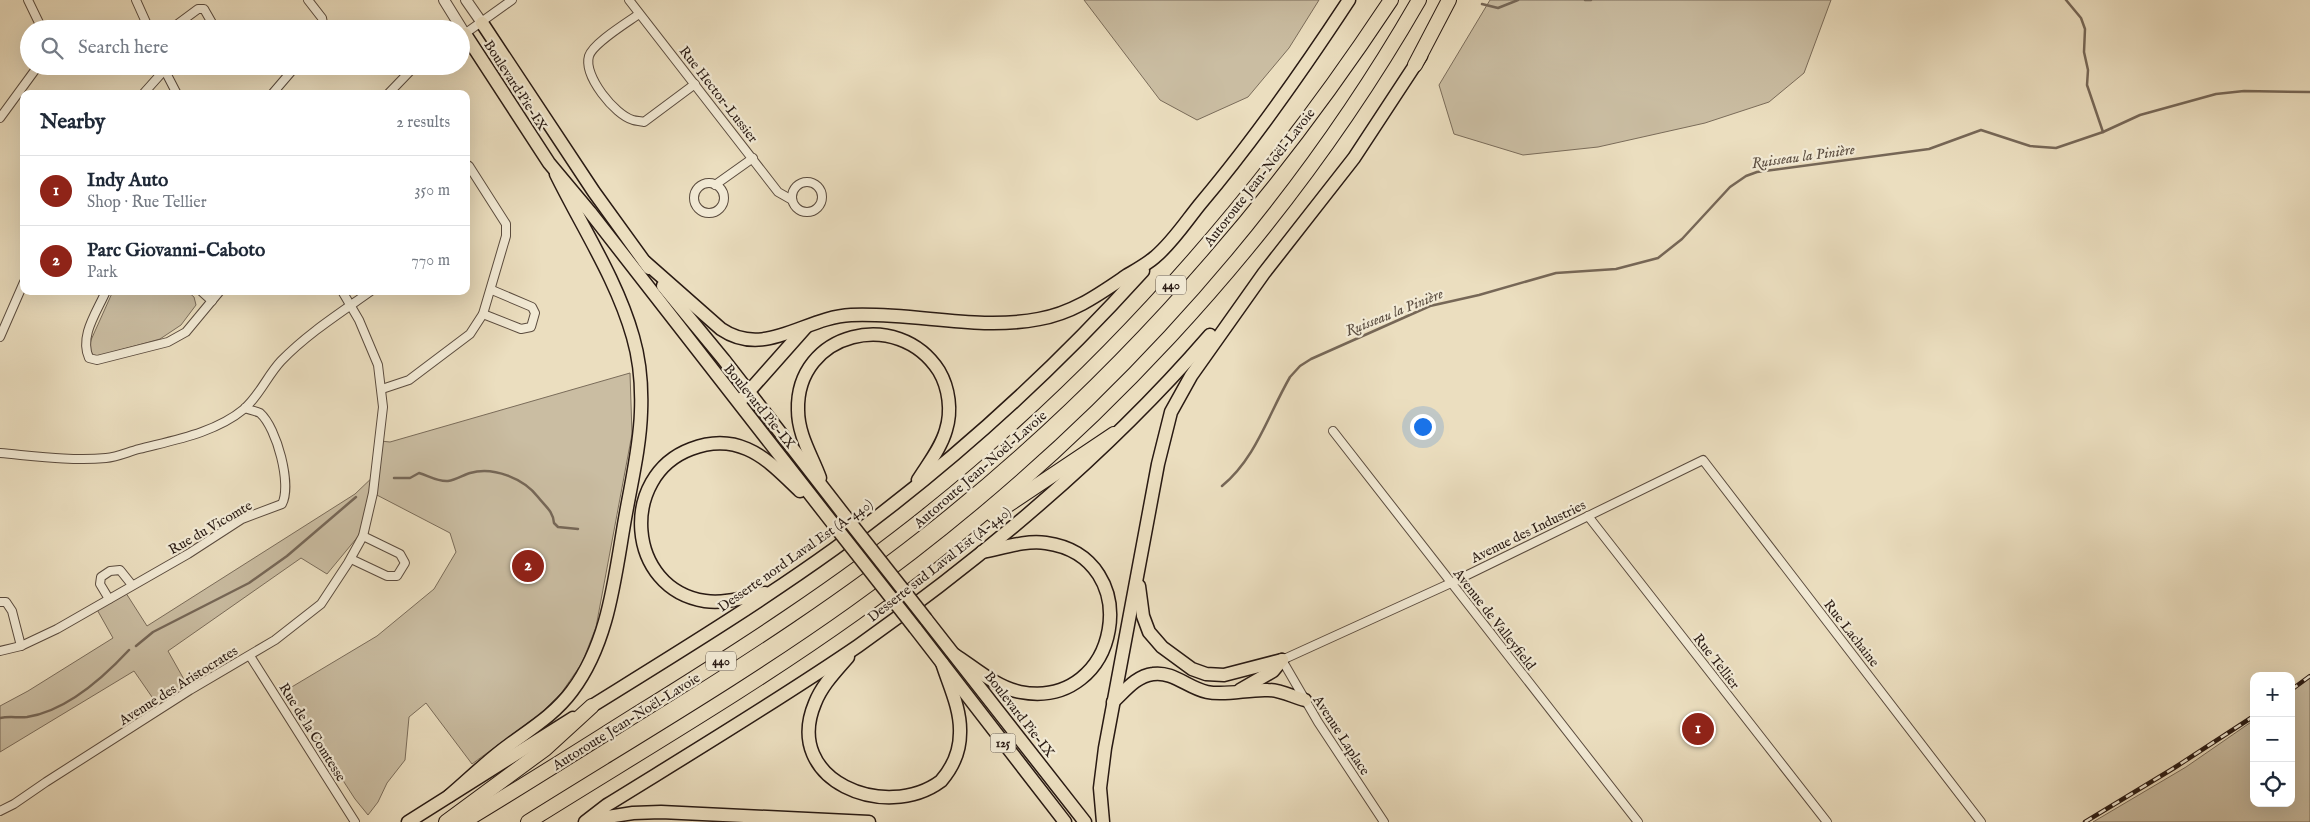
<!DOCTYPE html>
<html lang="en">
<head>
<meta charset="utf-8">
<style>
  :root { --surface:#fff; --page:#f6f6f7; --text:#1f2937; --muted:#747a83; --line:#e0e1e3; --accent:#8f2418 }
  body { margin:0; font-family:"IM FELL English",serif; background:var(--page); color:var(--text) }
  .controls { position:absolute; right:15px; bottom:15px; display:grid; overflow:hidden; border-radius:10px; box-shadow:0 5px 20px #0002 }
  .controls button { width:45px; height:45px; display:grid; place-items:center; padding:0; border:0; border-bottom:1px solid var(--line); background:var(--surface); color:var(--text); font:25px sans-serif }
  .you { position:absolute; left:1422px; top:426px; width:18px; height:18px; margin:-12px; border:4px solid #fff; border-radius:50%; background:#1a73e8; box-shadow:0 0 0 8px #1a73e833 }
  .badge { display:grid; place-items:center; width:32px; height:32px; border-radius:50%; background:var(--accent); color:#fff; font-size:16px; font-weight:700 }
  .pin { position:absolute; translate:-50% -50%; border:2px solid #fff; box-shadow:0 1px 5px #0006 }
  .list { margin:0; padding:0; list-style:none }
  h2 { display:flex; justify-content:space-between; align-items:center; height:65px; margin:0; padding:0 20px; font-size:21px }
  h2 small { font-size:16px; font-weight:400; color:var(--muted) }
  .list li { display:grid; grid-template-columns:32px 1fr auto; gap:15px; align-items:center; box-sizing:border-box; height:70px; padding:0 20px; border-top:1px solid var(--line) }
  .list b { display:block; font-size:19px; white-space:nowrap }
  .list p { margin:0; font-size:16px; white-space:nowrap; color:var(--muted) }
  .list em { font-size:16px; font-style:normal; color:var(--muted) }
  .icon { flex:none; width:28px; height:28px; fill:none; stroke:currentColor; stroke-width:2; stroke-linecap:round; stroke-linejoin:round }
  .map { position:relative; flex:none; width:2310px; height:822px; overflow:hidden }
  .search { position:absolute; background:var(--surface); box-shadow:0 5px 20px #0002; left:20px; top:20px; width:450px; height:55px; display:flex; align-items:center; gap:12px; box-sizing:border-box; padding:0 18px; border-radius:28px; color:var(--muted); font-size:19px }
  .panel { position:absolute; background:var(--surface); box-shadow:0 5px 20px #0002; left:20px; top:90px; width:450px; height:205px; border-radius:10px }
  .map>svg:first-child { display:block }
</style>
</head>
<body>
<div class="map">
<svg width="2310" height="822" viewBox="0 0 2310 822">
  <rect width="100%" height="100%" fill="#ebdebf"/>
  <filter id="stains"><feTurbulence type="fractalNoise" baseFrequency=".004" numOctaves="4"/><feColorMatrix values="0 0 0 0 .2 0 0 0 0 .09 0 0 0 0 .02 0 0 0 .5 -.17"/></filter>
  <radialGradient id="worn" r=".72"><stop offset=".6" stop-color="#630" stop-opacity="0"/><stop offset="1" stop-color="#630" stop-opacity=".3"/></radialGradient>
  <g fill="#cabda2" stroke="#7a6c5a">
    <polygon points="1084,0 1319,0 1289,48 1248,97 1197,120 1160,100"/>
    <polygon points="1490,0 1831,0 1804,73 1769,102 1705,123 1598,147 1523,155 1454,134 1439,85"/>
    <polygon points="113,291 187,291 194,297 196,305 181,325 160,339 95,357 89,349 91,340"/>
    <polygon points="630,373 632,434 596,627 582,663 562,692 540,714 472,764 426,703 409,717 405,760 387,783 378,802 368,815 355,799 285,691 377,636 434,589 456,552 450,533 373,493 365,528 327,574 301,558 168,651 190,690 161,710 134,671 0,752 0,706 28,691 113,638 95,606 124,590 147,626 355,494 377,473 380,441 390,442"/>
    <polygon points="2310,677 2310,822 2093,822 2186,767 2254,720 2254,803 2291,803 2291,692"/>
  </g>
  <g fill="none" stroke-linecap="round" stroke-linejoin="round">
    <g stroke="#766757" stroke-width="2.5">
      <polyline points="1585,0 1591,0"/>
      <polyline points="2066,0 2081,18 2085,29 2084,52 2088,70 2087,85 2103,132"/>
      <polyline points="1482,4 1498,8 1518,0"/>
      <path d="M394,478H410L419,473C429,476 438,482 448,481C456,480 463,475 470,473C494,466 524,479 538,497C545,506 553,511 554,523L558,527L578,529"/>
      <path d="M1222,486C1256,458 1268,415 1290,377L1300,366L1311,359L1430,306L1479,295L1556,273L1616,269L1658,258L1682,239L1730,187L1746,176L1757,172L1929,149L1981,130L2030,146L2056,148L2103,132L2140,115L2216,94L2244,91L2310,92"/>
      <polyline points="136,646 153,632 249,583 287,556 356,497"/>
      <path d="M0,718C9,716 18,718 27,717C67,711 103,678 129,650"/>
    </g>
    <g stroke="#5a4b3e" stroke-width="10">
      <g id="minor">
        <polyline points="28,0 42,29"/>
        <polyline points="136,0 149,29"/>
        <polyline points="308,0 322,18 324,29"/>
        <polyline points="629,0 778,192 792,200"/>
        <path d="M639,14C628,22 593,43 589,56C583,76 615,115 633,120C636,121 641,121 644,122L695,84"/>
        <polyline points="171,29 198,9 204,9 212,23 209,29"/>
        <polyline points="463,35 512,0"/>
        <polyline points="163,67 177,94"/>
        <polyline points="143,94 168,66"/>
        <polyline points="272,94 296,66"/>
        <polyline points="388,94 415,66"/>
        <polyline points="0,118 38,66"/>
        <circle cx="807" cy="197" r="15"/>
        <circle cx="709" cy="198" r="15"/>
        <polyline points="715,185 753,158"/>
        <path d="M106,291C97,312 79,336 89,358L97,360L168,342L186,332L220,291"/>
        <polyline points="201,291 212,301"/>
        <polyline points="483,314 521,329 531,327 535,313 532,307 492,290"/>
        <polyline points="0,337 24,282"/>
        <polyline points="382,389 409,380 470,334 483,314 506,236 506,224 469,166 466,164"/>
        <polyline points="1333,431 1638,822"/>
        <path d="M0,453C35,456 71,461 106,458C117,457 128,452 139,449C174,440 215,433 244,409C260,395 267,376 281,361C307,334 340,313 371,291"/>
        <polyline points="1588,516 1827,822"/>
        <polyline points="351,559 387,576 397,576 405,563 400,554 363,536"/>
        <polyline points="109,599 100,584 101,577 110,571 120,570 132,585"/>
        <polyline points="0,602 6,602 12,611 21,646"/>
        <path d="M0,651L21,646L57,629L188,554L242,519L282,504C292,485 277,428 260,413C256,411 249,410 245,408"/>
        <polyline points="250,656 355,822"/>
        <polyline points="0,811 14,804 46,782 190,690 275,640 321,604 348,563 363,536 373,493 383,407 378,365 359,320 342,291"/>
        <polyline points="1384,822 1318,722 1282,660 1451,583 1703,460 1981,822"/>
      </g>
    </g>
    <g stroke="#5a4b3e" stroke-width="12">
      <g id="tertiary">
        <polyline points="444,0 465,34"/>
        <polyline points="466,0 482,23"/>
      </g>
    </g>
    <g stroke="#291a13" stroke-width="15">
      <polyline id="primary" points="408,822 573,718"/>
    </g>
    <g stroke="#291a13" stroke-width="15">
      <g id="trunk">
        <polyline points="482,23 594,192 649,268"/>
        <polyline points="465,34 549,163 590,212 834,525"/>
        <path d="M645,262L721,329C765,359 805,317 851,315C914,312 977,331 1039,319C1073,313 1098,295 1126,276C1136,270 1147,264 1155,257C1173,242 1187,220 1201,203C1255,139 1303,70 1349,0"/>
        <polyline points="663,286 724,360 845,516"/>
        <polyline points="743,398 806,327"/>
        <path d="M820,478C812,456 798,435 798,410C796,332 898,307 939,371C949,388 952,411 946,430C941,448 928,464 918,480"/>
        <polyline points="1139,586 1143,616 1149,632 1162,647 1192,669 1206,674 1224,675 1282,660"/>
        <path d="M765,593C745,597 725,604 705,601C626,589 619,476 691,449C709,442 729,441 747,449C768,458 784,476 800,491"/>
        <polyline points="926,619 1085,822"/>
        <polyline points="915,628 1065,822"/>
        <path d="M955,655C975,668 996,687 1020,692C1121,711 1147,557 1046,543C1025,540 1003,548 982,552"/>
        <path d="M848,657C836,671 822,685 815,703C782,781 886,822 941,781C953,767 960,751 960,733C961,709 949,685 942,663"/>
        <polyline points="1240,690 1273,671 1282,660"/>
        <path d="M1113,702C1125,691 1136,676 1153,674C1173,671 1188,688 1207,692C1226,696 1248,689 1268,690C1281,690 1293,697 1305,700"/>
        <path d="M592,706C674,655 756,605 834,549C946,468 1050,374 1143,271"/>
        <path d="M449,796C469,779 488,760 509,745C532,728 555,714 572,691C610,641 615,573 626,513C632,479 640,446 641,412C642,387 640,361 633,337C617,280 582,227 556,174"/>
        <polyline points="589,820 633,813 661,812 869,822"/>
        <path d="M585,822L607,805C691,753 776,702 858,646C985,556 1108,453 1210,335"/>
        <polyline points="1103,822 1100,788 1105,748 1158,464 1171,412 1191,376 1264,273 1354,158 1421,56"/>
      </g>
    </g>
    <g stroke="#291a13" stroke-width="16">
      <g id="motorway">
        <polyline points="1415,65 1449,0"/>
        <polyline points="993,515 1114,434"/>
        <polyline points="446,822 545,749 592,706"/>
        <path d="M463,822C523,786 581,749 640,712C740,650 838,587 930,513C1110,369 1264,192 1391,0"/>
        <path d="M528,822C638,753 750,688 855,613C1082,451 1280,242 1419,0"/>
      </g>
    </g>
    <use href="#minor" stroke="#f2ead5" stroke-width="8"/>
    <use href="#tertiary" stroke="#f2ead5" stroke-width="10"/>
    <use href="#primary" stroke="#ebdebf" stroke-width="12"/>
    <use href="#trunk" stroke="#ebdebf" stroke-width="12"/>
    <use href="#motorway" stroke="#ebdebf" stroke-width="14"/>
    <g stroke="#291a13" stroke-width="4.5">
      <g id="rail">
        <polyline points="2291,690 2310,676"/>
        <polyline points="2085,822 2174,768 2254,716"/>
      </g>
    </g>
    <use href="#rail" stroke="#f2ead5" stroke-width="2.5" stroke-dasharray="8" stroke-linecap="butt"/>
    <g stroke="#291a13" stroke-width="15" stroke-linecap="butt">
      <g id="trunk-bridge">
        <polyline points="845,516 926,619"/>
        <polyline points="834,525 915,628"/>
      </g>
    </g>
    <use href="#trunk-bridge" stroke="#ebdebf" stroke-width="12"/>
  </g>
  <g text-anchor="middle" stroke-width="4.5" stroke-linejoin="round" paint-order="stroke">
    <g fill="#f2ead5" stroke="#65584d" stroke-width="1">
      <rect x="1156" y="275.5" width="30" height="19" rx="4"/>
      <rect x="706" y="651.5" width="30" height="19" rx="4"/>
      <rect x="990.5" y="733.5" width="25" height="19" rx="4"/>
    </g>
    <g font-size="12" font-weight="bold" fill="#291a13">
      <text x="1171" y="289">440</text>
      <text x="721" y="665">440</text>
      <text x="1003" y="747">125</text>
    </g>
    <g font-size="14" fill="#291a13" stroke="#f2ead5">
      <text transform="translate(516 85) rotate(57)" y="5">Boulevard Pie-IX</text>
      <text transform="translate(719 94) rotate(52)" y="5">Rue Hector-Lussier</text>
      <text transform="translate(1259 177) rotate(-52)" y="5">Autoroute Jean-Noël-Lavoie</text>
      <text transform="translate(760 406) rotate(51)" y="5">Boulevard Pie-IX</text>
      <text transform="translate(980 469) rotate(-41)" y="5">Autoroute Jean-Noël-Lavoie</text>
      <text transform="translate(210 527) rotate(-30)" y="5">Rue du Vicomte</text>
      <text transform="translate(1528 531) rotate(-26)" y="5">Avenue des Industries</text>
      <text transform="translate(795 555) rotate(-35)" y="5">Desserte nord Laval Est (A-440)</text>
      <text transform="translate(939 564) rotate(-38)" y="5">Desserte sud Laval Est (A-440)</text>
      <text transform="translate(1495 619) rotate(52)" y="5">Avenue de Valleyfield</text>
      <text transform="translate(1852 633) rotate(52)" y="5">Rue Lachaine</text>
      <text transform="translate(1717 661) rotate(52)" y="5">Rue Tellier</text>
      <text transform="translate(178 685) rotate(-32)" y="5">Avenue des Aristocrates</text>
      <text transform="translate(1020 714) rotate(52)" y="5">Boulevard Pie-IX</text>
      <text transform="translate(626 721) rotate(-32)" y="5">Autoroute Jean-Noël-Lavoie</text>
      <text transform="translate(313 732) rotate(58)" y="5">Rue de la Comtesse</text>
      <text transform="translate(1342 735) rotate(57)" y="5">Avenue Laplace</text>
    </g>
    <g font-size="15" font-style="italic" fill="#5c4e41" stroke="#f2ead5">
      <text transform="translate(1803 156) rotate(-8)" y="5">Ruisseau la Pinière</text>
      <text transform="translate(1394 312) rotate(-22)" y="5">Ruisseau la Pinière</text>
    </g>
  </g>
  <rect width="100%" height="100%" filter="url(#stains)"/>
  <rect width="100%" height="100%" fill="url(#worn)"/>
</svg>
<div class="controls">
<button>+</button>
<button>−</button>
<button><svg class="icon" aria-label="locate" viewBox="0 0 24 24"><circle cx="12" cy="12" r="6"/><path d="M12 2v4M12 18v4M2 12h4M18 12h4"/></svg></button>
</div>
<div class="you"></div>
<div class="pin badge" style="left:1698px;top:729px">1</div>
<div class="pin badge" style="left:528px;top:566px">2</div>
<div class="search"><svg class="icon" aria-label="search" viewBox="0 0 24 24"><circle cx="10" cy="10" r="6"/><path d="M15 15l6 6"/></svg>Search here</div>
<section class="panel">
<h2>Nearby<small>2 results</small></h2>
<ul class="list">
<li><span class="badge">1</span><div><b>Indy Auto</b><p>Shop · Rue Tellier</p></div><em>350 m</em></li>
<li><span class="badge">2</span><div><b>Parc Giovanni-Caboto</b><p>Park</p></div><em>770 m</em></li>
</ul>
</section>
</div>
</body>
</html>
